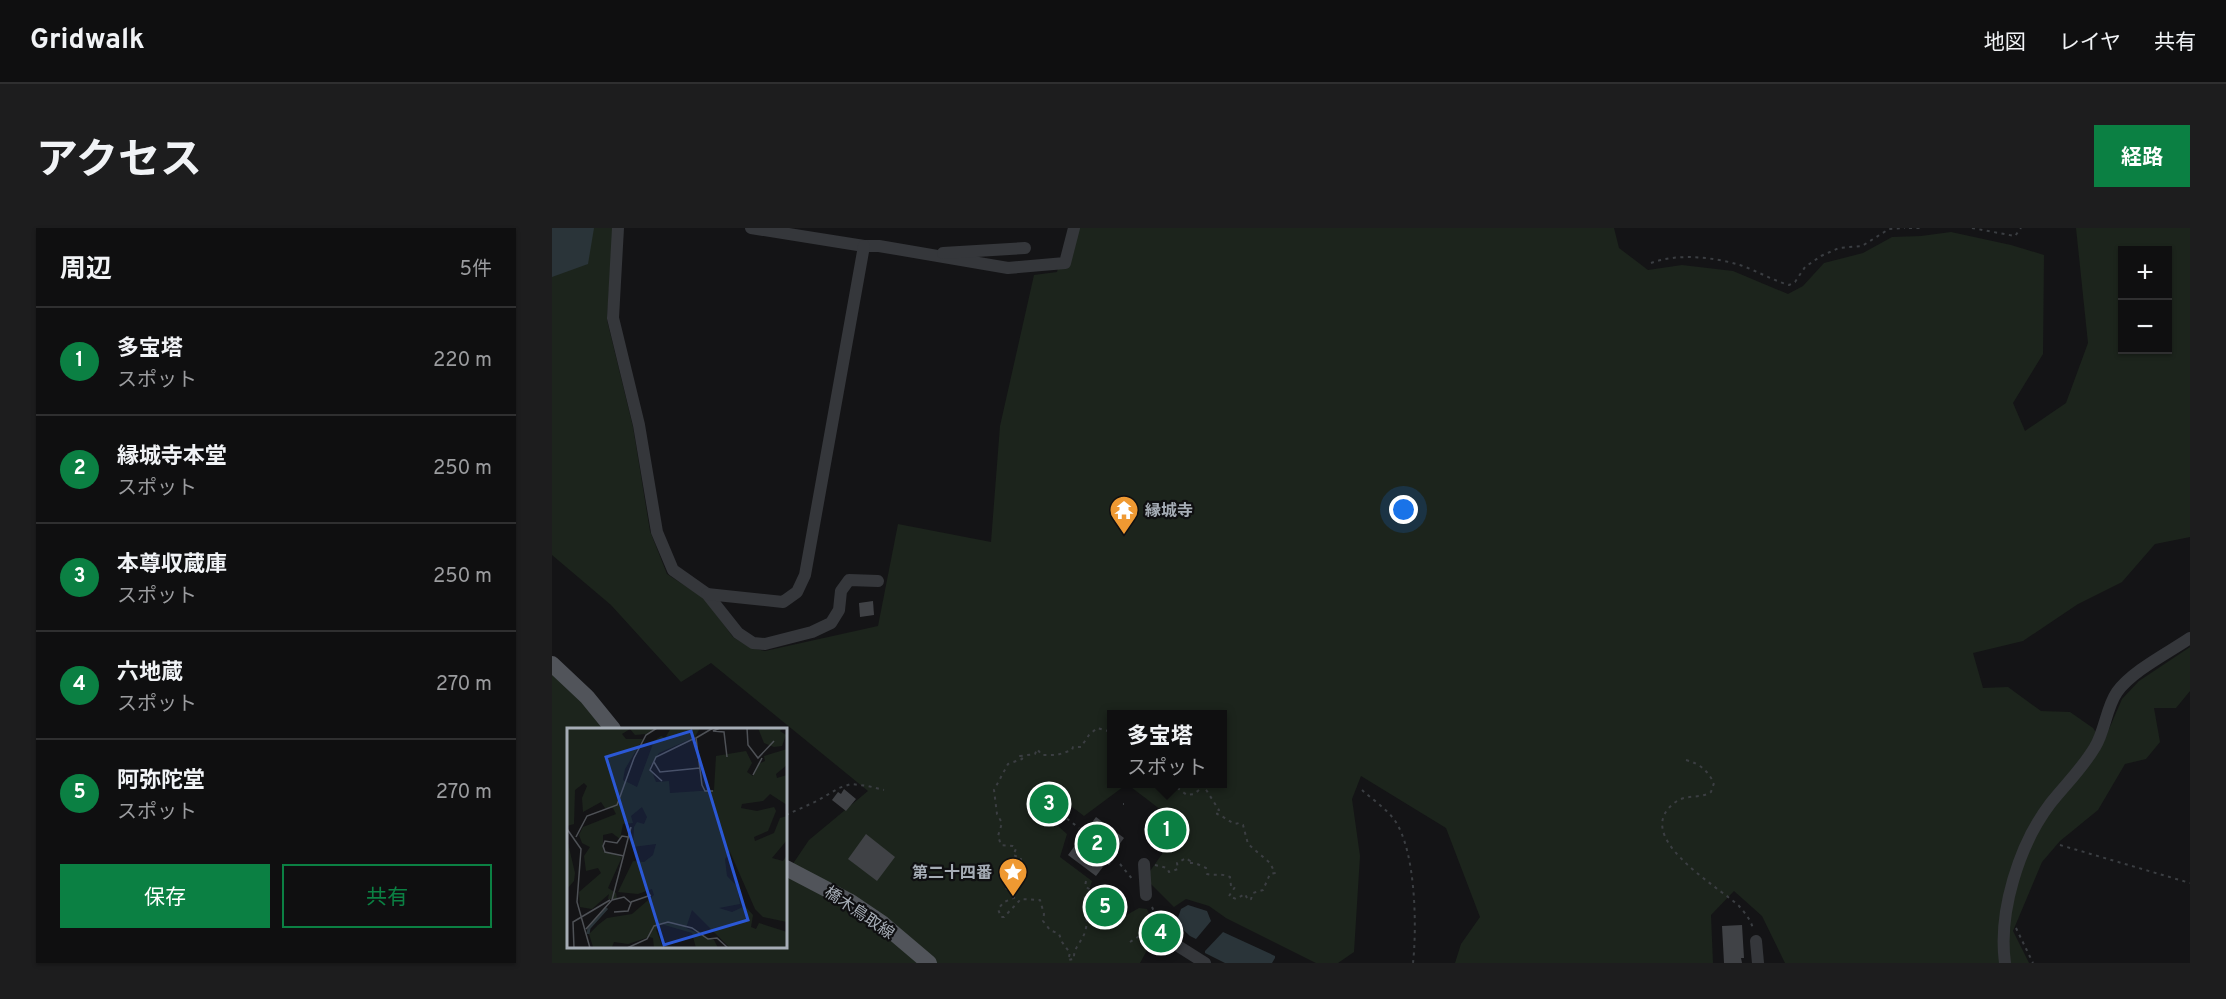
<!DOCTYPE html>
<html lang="ja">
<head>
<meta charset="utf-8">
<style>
  :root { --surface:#0f0f10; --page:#1d1d1e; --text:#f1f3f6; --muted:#9b9c9f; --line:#2f2f30; --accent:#0b8043 }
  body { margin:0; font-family:Overpass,"Noto Sans JP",sans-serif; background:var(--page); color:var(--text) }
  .controls { position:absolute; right:18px; top:18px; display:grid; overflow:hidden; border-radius:0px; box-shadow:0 2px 4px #0004 }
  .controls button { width:54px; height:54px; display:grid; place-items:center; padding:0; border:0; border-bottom:2px solid var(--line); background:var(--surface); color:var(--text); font:30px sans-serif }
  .you { position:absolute; left:852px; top:282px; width:21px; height:21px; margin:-15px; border:4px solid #fff; border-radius:50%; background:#1a73e8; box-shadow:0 0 0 9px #1a73e833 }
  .badge { display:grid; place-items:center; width:39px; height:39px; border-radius:50%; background:var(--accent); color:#fff; font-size:20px; font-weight:700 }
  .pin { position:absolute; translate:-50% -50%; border:3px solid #fff; box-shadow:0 2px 6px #0006 }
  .popup { position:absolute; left:555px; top:482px; width:120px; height:78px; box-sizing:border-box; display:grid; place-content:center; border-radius:0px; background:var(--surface); filter:drop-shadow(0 2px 4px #0005); font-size:20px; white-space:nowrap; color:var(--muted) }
  .popup b { font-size:22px; color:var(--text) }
  .popup::after { content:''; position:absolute; left:50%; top:100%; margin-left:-12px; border:12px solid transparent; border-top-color:var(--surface) }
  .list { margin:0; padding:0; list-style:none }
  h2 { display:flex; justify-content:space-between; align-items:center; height:78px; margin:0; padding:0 24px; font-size:26px }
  h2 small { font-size:20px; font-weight:400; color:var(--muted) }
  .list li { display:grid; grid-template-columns:39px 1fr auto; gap:18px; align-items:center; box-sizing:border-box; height:108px; padding:0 24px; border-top:2px solid var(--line) }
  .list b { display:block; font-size:22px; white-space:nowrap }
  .list p { margin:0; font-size:20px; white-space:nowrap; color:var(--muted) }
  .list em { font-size:20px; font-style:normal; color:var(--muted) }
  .actions { display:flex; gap:12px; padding:18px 24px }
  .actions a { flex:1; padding:14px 0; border:2px solid var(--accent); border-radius:0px; text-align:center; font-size:21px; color:var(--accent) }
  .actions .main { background:var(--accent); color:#fff }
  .map { position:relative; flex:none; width:1638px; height:735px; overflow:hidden; border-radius:0px }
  header { display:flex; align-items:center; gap:36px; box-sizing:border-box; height:84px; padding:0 30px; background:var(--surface); border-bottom:2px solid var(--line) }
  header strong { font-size:28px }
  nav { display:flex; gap:33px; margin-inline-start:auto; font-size:21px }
  .intro { display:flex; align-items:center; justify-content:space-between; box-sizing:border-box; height:144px; padding:0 36px }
  h1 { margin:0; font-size:42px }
  .button { padding:15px 27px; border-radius:0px; background:var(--accent); color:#fff; font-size:21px; font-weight:700 }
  main { display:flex; gap:36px; padding:0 36px }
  aside { flex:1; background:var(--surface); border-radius:0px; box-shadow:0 2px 4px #0004 }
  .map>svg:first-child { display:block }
</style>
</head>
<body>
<header>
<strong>Gridwalk</strong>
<nav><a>地図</a><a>レイヤ</a><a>共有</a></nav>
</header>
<div class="intro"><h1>アクセス</h1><a class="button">経路</a></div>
<main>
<aside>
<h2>周辺<small>5件</small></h2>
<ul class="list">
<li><span class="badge">1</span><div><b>多宝塔</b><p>スポット</p></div><em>220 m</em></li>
<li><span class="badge">2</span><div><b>縁城寺本堂</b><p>スポット</p></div><em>250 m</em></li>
<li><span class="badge">3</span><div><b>本尊収蔵庫</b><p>スポット</p></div><em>250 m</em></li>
<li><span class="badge">4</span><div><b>六地蔵</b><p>スポット</p></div><em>270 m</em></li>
<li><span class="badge">5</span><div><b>阿弥陀堂</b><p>スポット</p></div><em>270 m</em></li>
</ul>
<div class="actions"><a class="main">保存</a><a>共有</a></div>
</aside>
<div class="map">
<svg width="1638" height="735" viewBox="0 0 1638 735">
  <rect width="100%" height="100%" fill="#141416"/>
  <path fill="#1c241c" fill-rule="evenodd" d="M0,0H61L55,92L81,199L98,303L115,346L152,370L181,409L199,420L213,423L326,398L346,296L439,314L448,198L482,47L505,44L517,0H1062L1067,20L1096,42L1130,37L1181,43L1236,66L1251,58L1272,35L1311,25L1340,9L1369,8L1399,4L1459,17L1492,27L1491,126L1461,175L1473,203L1514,175L1536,115L1524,0H1638V309L1603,316L1570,354L1526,376L1471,413L1421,425L1431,460L1456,459L1489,483L1518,484L1541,500L1551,515L1570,471L1587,453L1638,419V463L1624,480H1602L1608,514L1594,531L1573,536L1546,582L1508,613L1490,634L1461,703L1477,735H1233L1210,688L1182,663L1159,687L1161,735H903L909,716L928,689L894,600L809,548L800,571L808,628L802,724L786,735H764L674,690L657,678L634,671L622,679L593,650L630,598L575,556L532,588L494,559L480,575L515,606L508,629L540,653L532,677L555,698L587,680L595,681L605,704L588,735H0V443L30,471L53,501H16V718H234V646L257,612L316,563L159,435L129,454L59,377L0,327ZM1570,22H1616V122H1570ZM560,486H670V556H560Z"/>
  <g fill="#2a3439">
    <polygon points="0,0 42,0 36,36 0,49"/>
    <polygon points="636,677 655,683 659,693 644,711 638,708 624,695 629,681"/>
    <polygon points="671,704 723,728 723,730 720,735 673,735 653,725 653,723"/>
  </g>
  <g fill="#404246">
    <polygon points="321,373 322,387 308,389 307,375"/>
    <polygon points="292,561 304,571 294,583 280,572 286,564 289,566"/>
    <polygon points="495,567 506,575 499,584 488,576"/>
    <polygon points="544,589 572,610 563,622 566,625 557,637 554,635 544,648 516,627"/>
    <polygon points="613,592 624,600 616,611 605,603"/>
    <polygon points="314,606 343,629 325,653 296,631"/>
    <polygon points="548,664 568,682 557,694 537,676"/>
    <polygon points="1190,697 1192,730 1189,730 1190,735 1172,735 1170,698"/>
  </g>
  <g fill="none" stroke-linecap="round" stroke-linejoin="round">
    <g stroke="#3b3e42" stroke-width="2" stroke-dasharray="3 4.5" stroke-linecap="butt">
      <polyline points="1357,0 1370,0"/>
      <polyline points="1420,0 1463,8 1469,0"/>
      <path d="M1099,35C1126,25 1161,29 1188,37C1205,43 1220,52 1237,57L1243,54L1253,39L1269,28L1287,20L1310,18L1337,1L1353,0"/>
      <polyline points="560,507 558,510 560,513"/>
      <path d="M1134,532C1148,536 1155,542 1162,555L1159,564C1149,571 1136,566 1125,573C1075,607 1166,658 1187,678C1193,685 1199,692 1201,701"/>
      <path d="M810,562C820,571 833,580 841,590C864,619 865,699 861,735"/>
      <polyline points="571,576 572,576"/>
      <polyline points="509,586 527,600"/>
      <polyline points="234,587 265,573 287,560 299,556 316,558 332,562"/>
      <polyline points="592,601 593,601"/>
      <polyline points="602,617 603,616"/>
      <polyline points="1508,617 1638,655"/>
      <polyline points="568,636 581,652"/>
      <path d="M603,637L615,640L617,644L626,641L625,635L634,630L638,633L636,635H643L654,640L655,646C663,648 670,645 678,649L679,658L683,659L677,668L684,671L693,666L696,672L699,671L701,665L711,662L718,646L723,645L718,635L696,616L691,597L687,595L683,596C676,593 671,588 665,586V581L667,582L651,557L645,556L644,560L647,562L642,566L635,567L620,556"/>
      <path d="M534,653L533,658L537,661L538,667H533C530,680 537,688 534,700C532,713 521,718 522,731L516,732L518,725L510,714L507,706L498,702L491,693L492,686L488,672L469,671L452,689H449L446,681L452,674L464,669L460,664L452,659L459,648L470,646L472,641L468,639L469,630L461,627L464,621L461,618L449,617L446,608L450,595L445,586L442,562L456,536L470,531L471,528H468L483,526L485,521L490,527H505L520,522L521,519H529L537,507L545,500L560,504"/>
      <polyline points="600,679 610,701"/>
      <polyline points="1464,700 1481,735"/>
      <polyline points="578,714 608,695"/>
    </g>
    <g stroke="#35373b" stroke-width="12">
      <polyline points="66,0 61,90 87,197 105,304 121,342 155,366 186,405 201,415 213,416 260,404 279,395 287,382 289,363 297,352 326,353"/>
      <polyline points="199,0 312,18 327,18 456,40 513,35 522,0"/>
      <polyline points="391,25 473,20"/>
      <polyline points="155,366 231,374 245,364 253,347 312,18"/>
      <polyline points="592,636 594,667"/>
      <polyline points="615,711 653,735"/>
      <polyline points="1204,713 1206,735"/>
      <path d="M1453,735C1446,684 1467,617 1498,576C1513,557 1530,541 1543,519C1553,503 1554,480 1565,464C1580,443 1616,425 1638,410"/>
    </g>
    <g stroke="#51545a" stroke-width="16">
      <polyline points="0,436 35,469 61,501"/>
      <polyline points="234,640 297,673 331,696 377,735"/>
    </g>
  </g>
  <defs>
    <g id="temple-pin" transform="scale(1.5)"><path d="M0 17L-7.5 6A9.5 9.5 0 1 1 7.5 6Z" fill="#ef9932" stroke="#0f0f11"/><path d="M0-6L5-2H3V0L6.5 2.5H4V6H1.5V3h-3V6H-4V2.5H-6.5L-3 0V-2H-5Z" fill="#fff"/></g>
    <g id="sight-pin" transform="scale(1.5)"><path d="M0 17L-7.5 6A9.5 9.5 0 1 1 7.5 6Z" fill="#ef9932" stroke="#0f0f11"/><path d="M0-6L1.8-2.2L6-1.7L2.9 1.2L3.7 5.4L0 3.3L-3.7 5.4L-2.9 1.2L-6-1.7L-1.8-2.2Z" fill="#fff"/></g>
  </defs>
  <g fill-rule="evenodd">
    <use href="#temple-pin" x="572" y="282"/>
    <use href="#sight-pin" x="461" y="644"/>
  </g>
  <g text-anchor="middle" stroke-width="4.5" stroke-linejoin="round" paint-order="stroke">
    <g font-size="16" font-weight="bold" fill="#a6adb6" stroke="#0f0f11" text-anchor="start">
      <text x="593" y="288">縁城寺</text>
      <text x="440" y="650" text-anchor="end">第二十四番</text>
    </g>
    <g font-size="16" fill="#a6adb6" stroke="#0f0f11">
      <text transform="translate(308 684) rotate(34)" y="6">橋木鳥取線</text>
    </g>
  </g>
  <g transform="translate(15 500)">
    <rect width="220" height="220" fill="#141416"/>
    <path d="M0,0H88L79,6L68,7L63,1L55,6L59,11H76L58,41L56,52L70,59L87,13L94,8L98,10L104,0H133L128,9L92,25L83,38L89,54L102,53L103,65L147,62L149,28L179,23L185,35L180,44L186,48L191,36L198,33L197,28L220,21V37L209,46L210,50L220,47V77L203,66L196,73L175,76L174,80L190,83L207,79L209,83L201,103L187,109L188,113L207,105L213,90L220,88V112L205,130L216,133L220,127V194L196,189L188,181L163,124L158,131L160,148L170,158L173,176L152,180L165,184L178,178L186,187L184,199L189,201L192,195L220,204V220H163L125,182L119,200L147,212L151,220H129L125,205L94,196L89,201L96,220H87L86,210L82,209L61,216L47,214L45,219H26L22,206L31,197L40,190L65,186L87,167L85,161L71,166L51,164L66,133L77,134L86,127L89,116L66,119L67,99L70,94L77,96L80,89L75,79L64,88L66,95L56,96L53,111L45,105L36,107V123L55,129L41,160L49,165L50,171H41L42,166L25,181L13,179L12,164L34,145L31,140L19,143L17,128L23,119L15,115L12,107L16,99L49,86L46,80H38L34,74L16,84L15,70L20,58L17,55L8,62L7,96L0,98ZM191,0H216L213,3L219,7L215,18L207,19L197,15ZM0,111L8,145L7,153L0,161Z" fill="#1c241c"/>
    <path fill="none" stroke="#2a3439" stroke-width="3" d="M21,206L22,200L40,180"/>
    <path fill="none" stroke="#4e5156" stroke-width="1.5" d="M153,0L146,3L157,4L160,29M180,0L181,17L191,30L207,13M87,34L93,44L133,40M186,47L195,30M95,53L83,42L89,29L128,10M146,63H138L135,57L129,10L146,0M0,101L14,121L10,174L23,220M9,109L20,88L50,77L67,30L79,7L90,0M57,128L38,124L36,118L38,113L50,115L55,108L61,109M45,172L57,169L64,175L61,183L47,184M64,174L84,167M19,201L45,172L64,99M7,220L6,194L43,172M60,220L80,211L87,198L101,194L125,200L141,211L150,210L161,220"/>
    <path fill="#2b58d5" fill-opacity="0.15" stroke="#2b58d5" stroke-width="3" d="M124,3L181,192L97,217L39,29Z"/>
    <rect width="220" height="220" fill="none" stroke="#a6adb6" stroke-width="3"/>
  </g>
</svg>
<div class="controls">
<button>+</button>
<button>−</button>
</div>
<div class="you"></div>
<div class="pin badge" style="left:615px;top:602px">1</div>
<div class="popup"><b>多宝塔</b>スポット</div>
<div class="pin badge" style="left:545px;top:616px">2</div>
<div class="pin badge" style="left:497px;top:576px">3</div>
<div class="pin badge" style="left:609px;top:705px">4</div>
<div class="pin badge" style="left:553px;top:679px">5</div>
</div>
</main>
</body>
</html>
